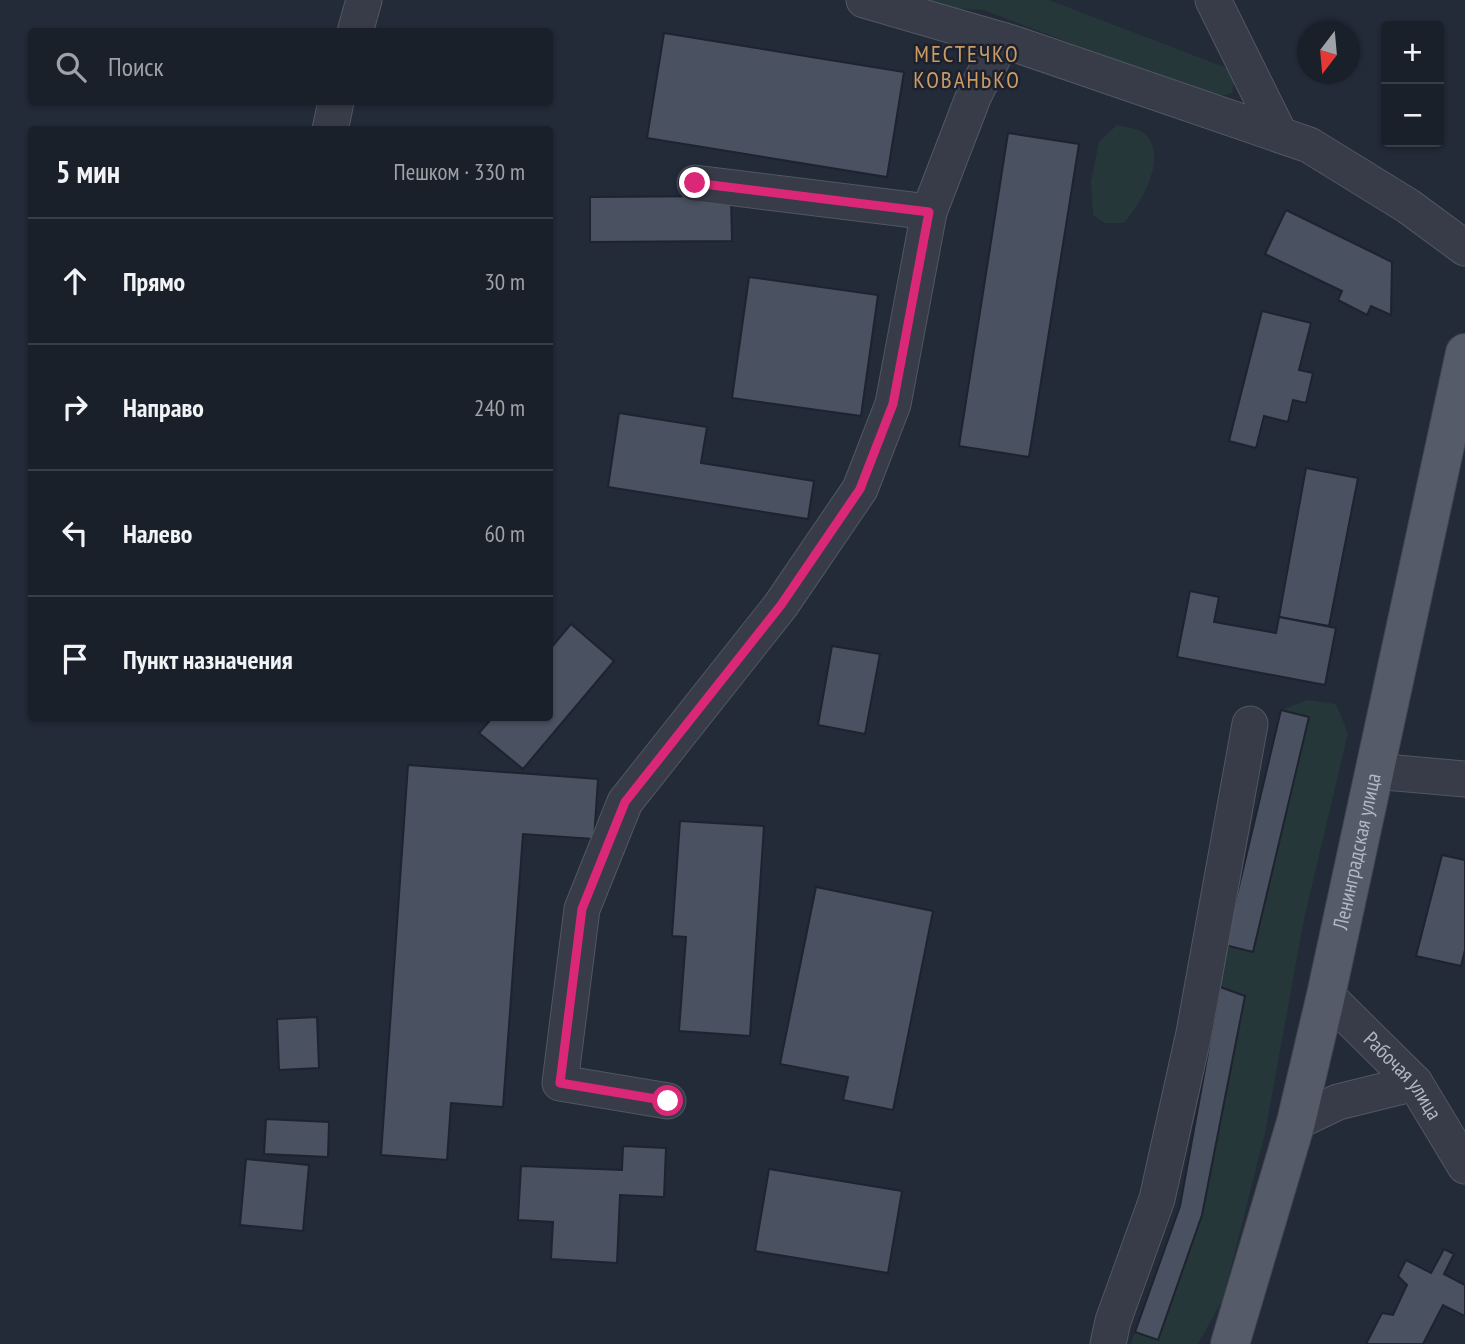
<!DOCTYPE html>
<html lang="ru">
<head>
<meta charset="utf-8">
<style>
  :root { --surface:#1a202a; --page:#232832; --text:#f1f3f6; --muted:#9fa3a8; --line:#383e47 }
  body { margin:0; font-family:"PT Sans Narrow",sans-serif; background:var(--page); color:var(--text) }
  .controls { position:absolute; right:21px; top:21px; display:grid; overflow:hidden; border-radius:7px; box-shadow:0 2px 5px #0004 }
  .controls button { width:63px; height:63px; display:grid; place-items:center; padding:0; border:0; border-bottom:2px solid var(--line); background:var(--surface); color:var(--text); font:35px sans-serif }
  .compass { position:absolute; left:1297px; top:21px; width:63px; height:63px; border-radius:50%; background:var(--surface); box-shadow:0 2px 5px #0004; rotate:196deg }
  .stop { position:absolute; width:21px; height:21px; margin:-16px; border:5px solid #db2777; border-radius:50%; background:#fff }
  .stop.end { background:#db2777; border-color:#fff; box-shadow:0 2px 7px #0008 }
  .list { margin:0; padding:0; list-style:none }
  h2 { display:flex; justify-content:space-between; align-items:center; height:91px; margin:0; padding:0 28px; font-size:30px }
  h2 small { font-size:23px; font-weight:400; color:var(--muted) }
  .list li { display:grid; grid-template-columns:46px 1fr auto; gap:21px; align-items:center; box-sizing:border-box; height:126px; padding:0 28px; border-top:2px solid var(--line) }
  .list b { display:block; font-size:26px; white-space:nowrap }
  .list em { font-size:23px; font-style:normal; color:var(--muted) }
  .icon { flex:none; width:38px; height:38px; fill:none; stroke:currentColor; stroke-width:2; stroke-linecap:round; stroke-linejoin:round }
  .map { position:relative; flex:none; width:1465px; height:1344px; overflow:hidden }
  .search { position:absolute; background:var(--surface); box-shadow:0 2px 5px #0004; left:28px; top:28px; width:525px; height:77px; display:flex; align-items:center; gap:18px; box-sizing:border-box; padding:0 24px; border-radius:7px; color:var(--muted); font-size:26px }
  .panel { position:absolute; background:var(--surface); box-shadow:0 2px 5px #0004; left:28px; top:126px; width:525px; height:595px; border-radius:7px }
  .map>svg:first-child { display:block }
</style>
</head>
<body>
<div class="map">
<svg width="1465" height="1344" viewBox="0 0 1465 1344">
  <rect width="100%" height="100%" fill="#232a38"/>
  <g fill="#26373a">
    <polygon points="929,0 1049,0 1229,69 1234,82 1232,93 1215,98 984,10 953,8"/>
    <path d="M1117,125C1125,127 1138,128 1144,133C1170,155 1141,204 1124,223H1105L1093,215L1091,181L1099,142Z"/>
    <polygon points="1307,700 1336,704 1348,733 1304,919 1265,1133 1223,1299 1198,1344 1131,1344 1135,1332 1158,1339 1202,1215 1245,996 1220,987 1225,945 1252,952 1309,717 1281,710"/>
  </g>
  <g fill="#4a5161" stroke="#1e232f" stroke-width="2">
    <polygon points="664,33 904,72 887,177 647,138"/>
    <polygon points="1008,133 1079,144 1029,457 959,446"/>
    <polygon points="731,196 732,241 590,242 590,197"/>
    <polygon points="1286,210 1392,262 1391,315 1371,306 1367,315 1338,300 1342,291 1265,254"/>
    <polygon points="749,277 878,295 861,416 732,398"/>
    <polygon points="1262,311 1311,323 1299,370 1313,373 1306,403 1293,400 1288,422 1264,416 1256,448 1229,441"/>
    <polygon points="619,413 707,427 701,463 814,481 808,519 608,487"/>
    <polygon points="1306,468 1358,478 1329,626 1279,617"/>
    <polygon points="1190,591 1219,597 1214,622 1276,633 1279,617 1336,628 1325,685 1177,657"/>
    <polygon points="571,624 614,661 523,769 479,733 492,718 550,718 550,649"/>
    <polygon points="832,646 880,654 865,734 818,725"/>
    <polygon points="1281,710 1309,717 1253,952 1225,945"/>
    <polygon points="408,765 598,779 594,839 523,834 503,1107 451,1103 447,1160 381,1155"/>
    <polygon points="680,821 764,826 750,1036 679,1031 686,937 672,936"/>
    <polygon points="1442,855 1465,860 1465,950 1461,966 1416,956"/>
    <polygon points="816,887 933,911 893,1110 843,1100 848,1077 780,1064"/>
    <polygon points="1220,987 1245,996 1202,1215 1158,1340 1135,1332 1180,1206"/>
    <polygon points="317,1017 319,1068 279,1070 277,1019"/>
    <polygon points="266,1119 329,1122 328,1157 264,1154"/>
    <polygon points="623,1146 666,1148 664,1197 620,1195 617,1263 551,1259 553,1222 518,1220 521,1166 622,1170"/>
    <polygon points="246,1159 309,1165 303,1231 240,1225"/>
    <polygon points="769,1169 902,1191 888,1273 755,1251"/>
    <polygon points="1444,1249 1454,1254 1444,1274 1465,1285 1465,1316 1443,1305 1423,1344 1366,1344 1382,1313 1393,1315 1407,1285 1398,1276 1406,1260 1431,1273"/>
  </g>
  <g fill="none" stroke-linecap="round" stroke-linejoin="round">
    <g stroke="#525763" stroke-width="37">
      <g id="minor">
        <polyline points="864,0 1015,44 1309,145 1408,206 1465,248"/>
        <polyline points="1213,0 1280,135"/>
        <polyline points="355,32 364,0"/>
        <polyline points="330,130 336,102"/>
        <polyline points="695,183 929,212 974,95 1002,40"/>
        <polyline points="1374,771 1465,779"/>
        <path id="s1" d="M1326,995L1415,1083L1465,1166"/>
        <polyline points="668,1101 560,1083 582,909 625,802 781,605 860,489 893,404 929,212"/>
        <polyline points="1296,1122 1338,1102 1415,1083"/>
        <polyline points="1108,1344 1113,1321 1157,1199 1194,1033 1250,724"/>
      </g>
    </g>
    <g stroke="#404551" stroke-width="40">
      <g id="major">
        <path id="s2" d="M1230,1344L1296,1122L1326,995L1465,353"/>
      </g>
    </g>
    <use href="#minor" stroke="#373c48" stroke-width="35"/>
    <use href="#major" stroke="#555b68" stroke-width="38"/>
  </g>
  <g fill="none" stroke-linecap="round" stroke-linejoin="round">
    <polyline stroke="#db2777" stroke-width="9" points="668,1101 560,1083 582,909 625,802 781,605 860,489 893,404 929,212 695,183"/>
  </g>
  <g text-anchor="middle" stroke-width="5" stroke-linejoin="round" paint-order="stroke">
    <g font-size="21" fill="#b2b7c4" stroke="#1c212d">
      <text dy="7" stroke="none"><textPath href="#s2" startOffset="509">Ленинградская улица</textPath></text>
      <text dy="7" stroke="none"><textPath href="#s1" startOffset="112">Рабочая улица</textPath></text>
    </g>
    <g font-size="23" letter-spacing="2" fill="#ca9b67" stroke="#1c212d">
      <text x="967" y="62">МЕСТЕЧКО<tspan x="967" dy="26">КОВАНЬКО</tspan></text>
    </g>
  </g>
</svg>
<div class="controls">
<button>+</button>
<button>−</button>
</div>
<svg class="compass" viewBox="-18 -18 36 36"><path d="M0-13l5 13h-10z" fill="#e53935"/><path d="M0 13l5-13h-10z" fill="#9fa3a8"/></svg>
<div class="stop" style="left:668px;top:1101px"></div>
<div class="stop end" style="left:695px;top:183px"></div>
<div class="search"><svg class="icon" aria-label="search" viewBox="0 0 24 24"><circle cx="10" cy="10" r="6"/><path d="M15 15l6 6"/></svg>Поиск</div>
<section class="panel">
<h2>5 мин<small>Пешком · 330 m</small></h2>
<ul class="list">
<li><svg class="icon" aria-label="ahead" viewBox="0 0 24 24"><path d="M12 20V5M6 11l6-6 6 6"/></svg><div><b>Прямо</b></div><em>30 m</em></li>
<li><svg class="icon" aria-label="right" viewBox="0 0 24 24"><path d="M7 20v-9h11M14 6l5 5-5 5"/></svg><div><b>Направо</b></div><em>240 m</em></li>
<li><svg class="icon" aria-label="left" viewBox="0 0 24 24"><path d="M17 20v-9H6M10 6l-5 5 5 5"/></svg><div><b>Налево</b></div><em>60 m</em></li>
<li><svg class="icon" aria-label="arrive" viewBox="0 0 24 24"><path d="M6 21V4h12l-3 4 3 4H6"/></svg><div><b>Пункт назначения</b></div></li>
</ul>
</section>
</div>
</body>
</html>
